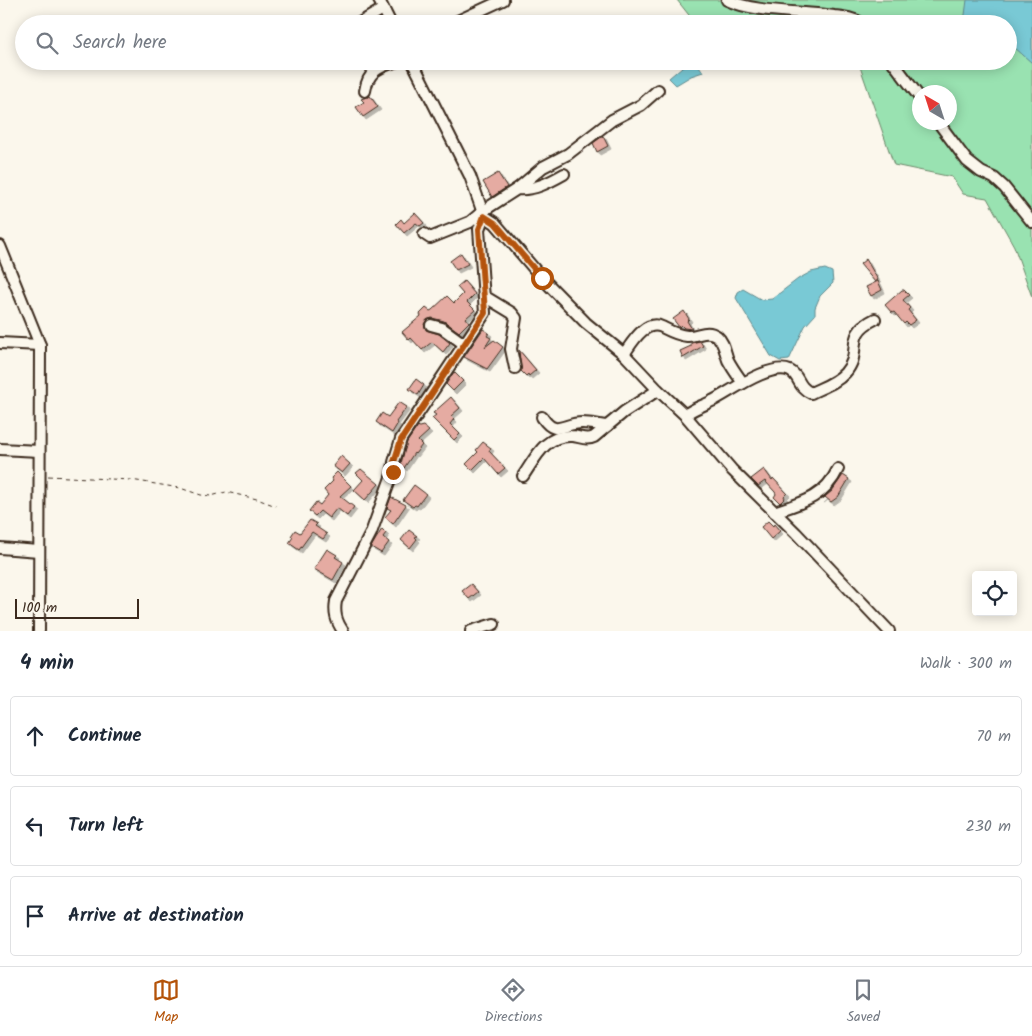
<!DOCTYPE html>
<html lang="en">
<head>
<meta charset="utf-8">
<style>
  :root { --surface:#fff; --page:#f6f6f7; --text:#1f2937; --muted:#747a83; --line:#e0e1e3; --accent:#b45309 }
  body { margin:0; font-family:Kalam,sans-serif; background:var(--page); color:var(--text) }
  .controls { position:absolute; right:15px; bottom:15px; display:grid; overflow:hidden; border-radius:5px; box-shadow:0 2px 12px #0003 }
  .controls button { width:45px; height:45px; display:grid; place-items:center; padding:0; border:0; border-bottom:1px solid var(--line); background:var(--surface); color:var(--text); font:25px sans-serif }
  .compass { position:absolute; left:912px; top:85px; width:45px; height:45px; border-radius:50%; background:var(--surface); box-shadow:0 2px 12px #0003; rotate:321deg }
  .scale { position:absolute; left:15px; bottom:12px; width:124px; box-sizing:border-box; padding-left:5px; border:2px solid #3b2a1e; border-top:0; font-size:14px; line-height:18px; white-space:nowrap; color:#3b2a1e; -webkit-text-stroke:4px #fbf7ec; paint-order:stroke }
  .stop { position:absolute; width:15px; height:15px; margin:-11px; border:4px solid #b45309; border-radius:50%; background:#fff }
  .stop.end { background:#b45309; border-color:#fff; box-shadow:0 1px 5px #0008 }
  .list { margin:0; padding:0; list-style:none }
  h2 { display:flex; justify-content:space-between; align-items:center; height:65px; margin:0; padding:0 20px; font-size:21px }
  h2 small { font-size:16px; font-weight:400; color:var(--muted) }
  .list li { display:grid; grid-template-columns:32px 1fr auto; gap:15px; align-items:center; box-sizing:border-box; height:80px; margin:0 10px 10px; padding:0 10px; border:1px solid var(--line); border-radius:5px }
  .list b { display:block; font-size:19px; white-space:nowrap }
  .list em { font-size:16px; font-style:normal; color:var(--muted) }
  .icon { flex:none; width:28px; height:28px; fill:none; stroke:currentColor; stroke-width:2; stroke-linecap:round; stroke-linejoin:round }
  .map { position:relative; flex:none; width:1032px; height:631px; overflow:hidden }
  .search { position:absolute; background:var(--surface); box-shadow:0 2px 12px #0003; left:15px; right:15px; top:15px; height:55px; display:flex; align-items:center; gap:12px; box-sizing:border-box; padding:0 18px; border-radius:28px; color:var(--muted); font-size:19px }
  .sheet { height:335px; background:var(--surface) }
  nav { display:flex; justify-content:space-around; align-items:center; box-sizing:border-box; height:70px; border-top:1px solid var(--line); background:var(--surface); font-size:14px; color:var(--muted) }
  nav a { display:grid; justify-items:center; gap:2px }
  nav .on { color:var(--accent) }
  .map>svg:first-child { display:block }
</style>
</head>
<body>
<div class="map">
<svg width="1032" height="631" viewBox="0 0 1032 631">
  <defs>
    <filter id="shadow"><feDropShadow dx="3" dy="3" stdDeviation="0" flood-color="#0004"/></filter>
  </defs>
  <rect width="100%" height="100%" fill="#fbf7ec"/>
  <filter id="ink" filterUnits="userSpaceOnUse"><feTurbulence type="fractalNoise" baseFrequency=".02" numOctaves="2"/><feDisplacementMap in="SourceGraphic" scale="10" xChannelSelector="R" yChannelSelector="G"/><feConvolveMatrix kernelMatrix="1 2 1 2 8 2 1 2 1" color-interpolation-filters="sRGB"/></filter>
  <g filter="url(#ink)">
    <path fill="#99e2b1" stroke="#6a8668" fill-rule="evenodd" d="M677,0H1032V297L1014,246L987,198L963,194L952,177L894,165L858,61H1008V24H696ZM920,92H950V122H920Z"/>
    <g fill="#79c9d5" stroke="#60898c">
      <polygon points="967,0 1032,0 1032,63 1014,47 1008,46 1008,24 958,24 965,15"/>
      <polygon points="689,61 696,61 703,72 691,76 676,85 669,78"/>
      <polygon points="825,269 832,272 833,283 820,296 815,308 815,315 805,326 789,360 780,361 771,356 736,298 738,292 743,289 762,300 772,299 798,279 811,272"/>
    </g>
    <g fill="#e5aba2" stroke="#3b2a1e" filter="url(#shadow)">
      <polygon points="370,96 378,107 363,117 356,107 364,102 361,99"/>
      <polygon points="603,136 608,146 597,152 593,143"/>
      <polygon points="498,173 507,187 492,197 483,182"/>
      <polygon points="415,213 424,223 420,226 416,223 404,233 396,224 401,219 404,223"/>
      <polygon points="461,253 468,264 456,270 450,261"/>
      <polygon points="866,259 878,280 875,282 860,264"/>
      <polygon points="464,281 475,294 467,302 475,310 466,318 469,322 459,332 444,321 432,318 427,320 424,324 426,330 439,334 450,343 443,352 432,342 422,350 411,338 409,340 402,332 421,316 420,314 426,308 430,311 432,310 447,296 454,303 463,294 457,287"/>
      <polygon points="878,281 882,290 871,296 866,287"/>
      <polygon points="902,290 904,290 909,295 903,300 910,308 908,310 916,320 909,325 906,322 904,324 894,312 892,313 885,305"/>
      <polygon points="684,311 689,319 687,321 692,329 684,328 681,325 679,327 673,319"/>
      <polygon points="483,329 489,333 487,336 491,338 485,347 494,340 503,347 487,369 464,357"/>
      <polygon points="700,341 703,346 683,358 680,351 691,346 691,343"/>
      <polygon points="519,350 536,370 529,376 528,374 526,376 521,371"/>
      <polygon points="454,372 463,381 453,391 446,384"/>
      <polygon points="416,379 424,385 418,395 409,389"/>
      <polygon points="451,397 460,408 451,416 454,419 450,424 460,434 454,440 432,418 436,415 433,413"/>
      <polygon points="399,402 407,407 396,422 398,423 392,433 376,422 382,413 388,417"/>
      <polygon points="418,426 419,427 423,426 429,431 418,441 422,445 415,454 414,453 404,468 401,465 401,463 407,442"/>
      <polygon points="483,442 491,448 489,451 505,468 498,474 484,458 472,470 466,464 478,452 476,450"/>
      <polygon points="341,456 350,464 342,473 333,466"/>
      <polygon points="361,469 379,484 365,500 354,490 363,480 356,473"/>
      <polygon points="764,469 772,480 773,478 787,493 784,496 785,498 780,503 774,497 776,494 775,492 765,481 758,486 751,479"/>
      <polygon points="337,472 351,486 340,496 354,507 347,516 337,508 329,518 320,511 315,516 309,511 316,502 320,505 328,495 324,490 333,481 331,478"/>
      <polygon points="843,475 849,479 838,497 831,502 825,497 821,500 832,491"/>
      <polygon points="414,485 426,494 417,506 415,505 413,507 403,500"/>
      <polygon points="391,497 406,505 393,524 385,517 391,510 387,508"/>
      <polygon points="310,520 317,524 315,526 327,534 323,539 312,532 299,550 289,543 293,537 291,536 295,530 300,533"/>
      <polygon points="768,521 773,526 774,524 780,531 771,539 761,527"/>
      <polygon points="382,529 386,533 383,537 389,542 381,553 371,547"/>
      <polygon points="409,530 417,536 415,537 417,539 410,548 401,540"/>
      <polygon points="327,549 337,555 335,557 343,562 333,580 314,569"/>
      <polygon points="471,584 478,592 469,599 462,591"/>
    </g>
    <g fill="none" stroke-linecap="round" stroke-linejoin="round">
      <g stroke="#3b2a1e" stroke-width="14">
        <g id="minor">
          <polyline points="379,0 391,24"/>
          <path d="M727,0C754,13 803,11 834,16C844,17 854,18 863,24"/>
          <polyline points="358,24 383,9"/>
          <polyline points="451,24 503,0"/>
          <polyline points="412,61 470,176 484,216 495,223 542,278 586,323 624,354 658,390 685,415 732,470 796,533 889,631"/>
          <polyline points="892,61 920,98"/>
          <path d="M365,91C368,71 379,67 397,61"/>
          <polyline points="938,122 967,161 981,172 994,178 1004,187 1032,222"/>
          <polyline points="517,189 543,167 568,154 612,120 641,105 658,90"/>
          <path d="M424,234L430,238L470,222L483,211L517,189C533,191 550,182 564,174"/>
          <polyline points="0,246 40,345 39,631"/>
          <polyline points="484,296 512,313 516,318 511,349 515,368"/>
          <polyline points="431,325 442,328 464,344"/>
          <polyline points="0,343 40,345"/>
          <path d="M624,354C632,343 645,319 662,327C670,331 677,335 687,336C698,337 706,328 717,336C724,342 725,352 728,360C732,368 738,376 743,383"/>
          <path d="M685,415C694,408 703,406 712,401C730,392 770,362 790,371C800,376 797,387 811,393C823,387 836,383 845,373C864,352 842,335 875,319"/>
          <path d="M542,417C556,438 563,423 582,423C590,423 599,425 607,426"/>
          <polyline points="0,449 39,451"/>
          <path d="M523,476C536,457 545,435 571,436C579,436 586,441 594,437L624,412L658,390"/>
          <path d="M774,512C802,503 825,497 838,469"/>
          <polyline points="0,548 39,551"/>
          <path d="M343,631C336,621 334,613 336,601L371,533L393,472L394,462L401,439L485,313L479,229L484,216"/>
          <polyline points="471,631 494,624"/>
        </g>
      </g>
      <polyline stroke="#3b2a1e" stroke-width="1" stroke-dasharray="4 4" stroke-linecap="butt" points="48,476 131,480 180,488 201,495 211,496 226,492 257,499 276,506"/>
      <use href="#minor" stroke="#fbf7ec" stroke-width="10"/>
    </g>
  </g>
  <g fill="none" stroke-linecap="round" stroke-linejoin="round" filter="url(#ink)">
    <polyline stroke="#b45309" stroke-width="6" points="393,472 394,462 401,440 485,313 479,229 484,216 495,223 542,278"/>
  </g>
</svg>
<div class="controls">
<button><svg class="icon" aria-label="locate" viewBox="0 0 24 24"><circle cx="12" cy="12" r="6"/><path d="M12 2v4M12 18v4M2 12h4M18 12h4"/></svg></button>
</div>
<svg class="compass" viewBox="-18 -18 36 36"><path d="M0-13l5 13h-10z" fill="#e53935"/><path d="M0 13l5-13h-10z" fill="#747a83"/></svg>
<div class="scale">100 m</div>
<div class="stop" style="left:542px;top:278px"></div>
<div class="stop end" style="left:393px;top:472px"></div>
<div class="search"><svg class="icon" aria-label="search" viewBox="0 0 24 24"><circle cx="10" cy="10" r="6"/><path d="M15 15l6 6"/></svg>Search here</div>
</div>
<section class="sheet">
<h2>4 min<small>Walk · 300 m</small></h2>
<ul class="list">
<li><svg class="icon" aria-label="ahead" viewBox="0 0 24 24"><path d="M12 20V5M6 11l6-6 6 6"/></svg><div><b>Continue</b></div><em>70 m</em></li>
<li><svg class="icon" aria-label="left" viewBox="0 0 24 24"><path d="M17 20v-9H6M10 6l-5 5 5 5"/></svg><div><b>Turn left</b></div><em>230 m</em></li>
<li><svg class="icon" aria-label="arrive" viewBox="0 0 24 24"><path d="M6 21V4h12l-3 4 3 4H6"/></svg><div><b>Arrive at destination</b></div></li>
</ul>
</section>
<nav>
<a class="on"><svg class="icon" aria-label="map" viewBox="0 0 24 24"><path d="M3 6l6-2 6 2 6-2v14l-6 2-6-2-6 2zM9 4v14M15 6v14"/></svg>Map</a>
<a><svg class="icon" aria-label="directions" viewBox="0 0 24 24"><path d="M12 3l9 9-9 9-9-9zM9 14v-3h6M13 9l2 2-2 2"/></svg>Directions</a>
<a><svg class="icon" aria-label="saved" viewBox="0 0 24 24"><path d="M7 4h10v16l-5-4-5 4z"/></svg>Saved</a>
</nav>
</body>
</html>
